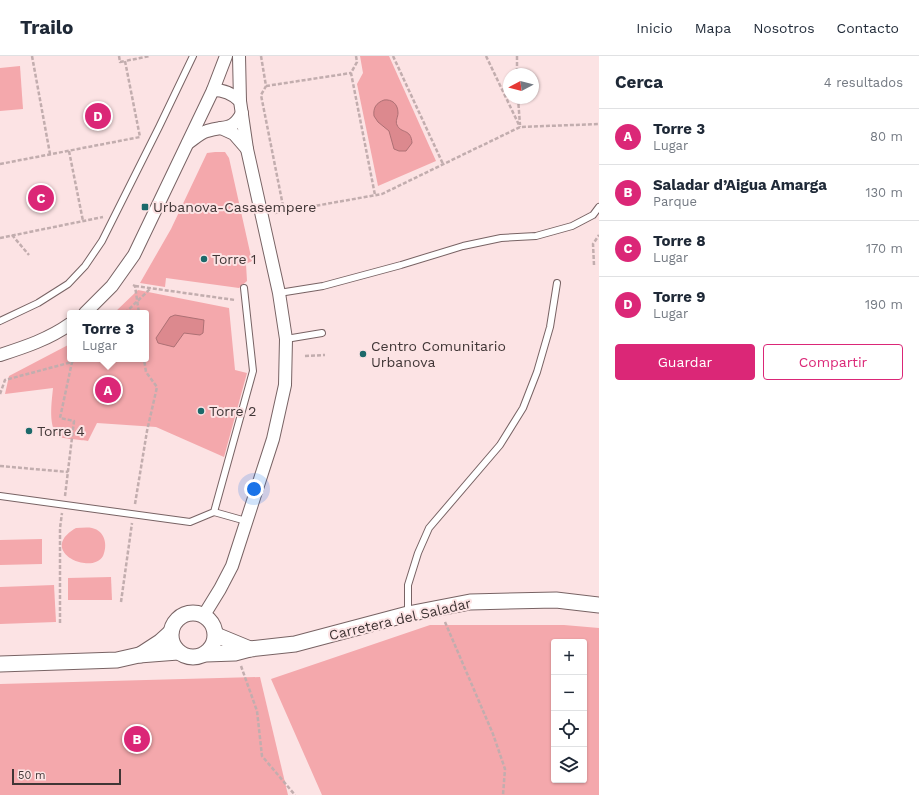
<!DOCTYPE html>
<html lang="es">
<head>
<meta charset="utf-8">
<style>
  :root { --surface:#fff; --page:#f6f6f7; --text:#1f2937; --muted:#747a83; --line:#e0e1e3; --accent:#db2777 }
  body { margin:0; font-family:"Work Sans",sans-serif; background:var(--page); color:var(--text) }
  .controls { position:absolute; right:12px; bottom:12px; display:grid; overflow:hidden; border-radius:4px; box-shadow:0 1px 3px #0004 }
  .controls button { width:36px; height:36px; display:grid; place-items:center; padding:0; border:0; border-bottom:1px solid var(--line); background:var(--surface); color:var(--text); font:20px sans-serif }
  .compass { position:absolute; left:503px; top:12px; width:36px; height:36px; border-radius:50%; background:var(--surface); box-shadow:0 1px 3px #0004; rotate:263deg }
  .scale { position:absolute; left:12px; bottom:10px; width:109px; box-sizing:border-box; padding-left:4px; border:2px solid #403636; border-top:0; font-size:11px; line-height:14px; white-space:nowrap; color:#403636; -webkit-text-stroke:3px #fce3e4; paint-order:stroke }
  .you { position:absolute; left:254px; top:433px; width:14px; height:14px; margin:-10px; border:3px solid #fff; border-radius:50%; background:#1a73e8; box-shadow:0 0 0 6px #1a73e833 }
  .badge { display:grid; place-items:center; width:26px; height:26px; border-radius:50%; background:var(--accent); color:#fff; font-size:13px; font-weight:700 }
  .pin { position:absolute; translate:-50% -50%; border:2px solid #fff; box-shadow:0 1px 4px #0006 }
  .popup { position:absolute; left:67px; top:254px; width:82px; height:52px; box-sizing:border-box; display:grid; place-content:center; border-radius:4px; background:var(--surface); filter:drop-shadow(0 1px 3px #0005); font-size:13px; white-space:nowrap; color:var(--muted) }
  .popup b { font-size:15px; color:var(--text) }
  .popup::after { content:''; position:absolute; left:50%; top:100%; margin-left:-8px; border:8px solid transparent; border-top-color:var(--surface) }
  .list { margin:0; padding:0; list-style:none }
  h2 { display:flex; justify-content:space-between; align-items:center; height:52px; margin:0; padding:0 16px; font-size:17px }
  h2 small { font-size:13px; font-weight:400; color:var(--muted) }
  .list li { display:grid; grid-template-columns:26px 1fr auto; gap:12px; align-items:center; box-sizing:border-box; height:56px; padding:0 16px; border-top:1px solid var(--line) }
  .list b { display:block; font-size:15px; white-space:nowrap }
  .list p { margin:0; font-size:13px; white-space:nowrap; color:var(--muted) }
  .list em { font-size:13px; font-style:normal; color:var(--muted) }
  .actions { display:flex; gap:8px; padding:12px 16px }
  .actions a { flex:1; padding:9px 0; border:1px solid var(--accent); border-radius:4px; text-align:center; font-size:14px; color:var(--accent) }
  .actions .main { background:var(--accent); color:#fff }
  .icon { flex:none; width:22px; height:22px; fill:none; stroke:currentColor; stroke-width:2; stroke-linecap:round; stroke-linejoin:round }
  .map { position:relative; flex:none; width:599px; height:739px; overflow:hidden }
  header { display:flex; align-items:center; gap:24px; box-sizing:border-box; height:56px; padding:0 20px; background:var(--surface); border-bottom:1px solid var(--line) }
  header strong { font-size:19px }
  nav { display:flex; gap:22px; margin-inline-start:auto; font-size:14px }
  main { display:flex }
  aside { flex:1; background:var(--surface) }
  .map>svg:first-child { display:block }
</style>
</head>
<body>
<header>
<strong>Trailo</strong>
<nav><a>Inicio</a><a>Mapa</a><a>Nosotros</a><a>Contacto</a></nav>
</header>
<main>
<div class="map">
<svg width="599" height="739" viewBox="0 0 599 739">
  <rect width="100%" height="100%" fill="#fce3e4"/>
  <g fill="#f4a8ac" fill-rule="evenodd">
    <polygon points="360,0 389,0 436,105 378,130 357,28 363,17"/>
    <polygon points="20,10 23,53 0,55 0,12"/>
    <polygon points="215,96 225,96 229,102 252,205 246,208 247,225 239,232 166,222 165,231 140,227 171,173 207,97"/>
    <path d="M138,234L229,252L235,314L247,317L224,401L156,371L97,367L88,385C83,384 64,383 60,381C47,374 52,344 53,332L5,338L9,320L70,288V303H146V257H114Z"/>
    <path d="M76,472C81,472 87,471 92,472C105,475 108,489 103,500C92,520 36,495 76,472Z"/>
    <polygon points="42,483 42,508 0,509 0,484"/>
    <polygon points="111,521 112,544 68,544 68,522"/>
    <polygon points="54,529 56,566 0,568 0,531"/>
    <path d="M430,569H564L599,572V739H322L271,623ZM554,586H584V724H554Z"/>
    <polygon points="260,621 288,739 0,739 0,628"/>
  </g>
  <g fill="#dc898e" stroke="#ad7074">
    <path d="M384,44C392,43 398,48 398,57C398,61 395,65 397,69C401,78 411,72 412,87L406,95H399L394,93L389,75L378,66L374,60C373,52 376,47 384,44Z"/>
    <polygon points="175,259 204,264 203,277 200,279 184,277 174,291 158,287 156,282 170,261"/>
  </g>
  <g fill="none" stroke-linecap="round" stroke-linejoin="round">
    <g stroke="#786364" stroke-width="8">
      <g id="service">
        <polyline points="279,237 323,230 401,209 463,190 501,182 536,180 572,170 593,159 599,151"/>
        <polyline points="0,265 38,247 68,228 85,210 102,185 159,71 193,0"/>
        <polyline points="286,283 322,277"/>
        <polyline points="0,440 190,466 214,456 253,315 244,232"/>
        <polyline points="214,456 246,465"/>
        <polyline points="408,558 408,529 418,497 429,472 500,389 523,352 537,316 550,271 557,227"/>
      </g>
    </g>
    <g stroke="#786364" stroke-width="14">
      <g id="minor">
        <path d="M213,34C224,34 232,37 240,45"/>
        <polyline points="221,72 234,78 247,93"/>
        <path d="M188,87C194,83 200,77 207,75C225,69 232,76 242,57"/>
        <polyline points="85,257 112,230 134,199 213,34 226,0"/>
        <path d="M0,299C25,291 49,283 70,268"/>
        <polyline points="204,559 220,533 232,510 273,383 285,329 286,283 279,237 247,93 240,45 239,0"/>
      </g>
    </g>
    <g stroke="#786364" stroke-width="17">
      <g id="tertiary">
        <circle cx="193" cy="579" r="22"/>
        <polyline points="216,579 250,593"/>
        <polyline points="206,598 235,597 250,593 295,588 408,558 470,546 556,544 599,549"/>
        <polyline points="140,599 160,586 171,576"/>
        <polyline points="0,608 117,604 139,599 178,596"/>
      </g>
    </g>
    <g stroke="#c2adae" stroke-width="2.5" stroke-dasharray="4 2" stroke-linecap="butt">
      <polyline points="32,0 50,98"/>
      <polyline points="119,0 120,6 125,5"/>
      <polyline points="261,0 266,30 261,39 284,155"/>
      <polyline points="356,0 357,6 351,17 375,139"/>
      <polyline points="393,0 443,108"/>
      <polyline points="486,0 520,71"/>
      <polyline points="517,0 517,18"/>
      <polyline points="266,30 351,17"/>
      <polyline points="518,42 520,69"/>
      <polyline points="69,95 83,165"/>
      <polyline points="0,108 140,81 125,5 150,0"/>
      <polyline points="275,157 382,138 520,71 599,68"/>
      <polyline points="12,179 29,199"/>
      <polyline points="0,182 103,161"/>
      <polyline points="594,209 593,188 599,179"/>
      <polyline points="133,229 135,230 139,257"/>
      <polyline points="135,230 235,244"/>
      <polyline points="125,257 151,232"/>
      <polyline points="305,300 325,299"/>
      <polyline points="0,338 5,324 72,306 75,303"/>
      <polyline points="0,410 68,416"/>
      <polyline points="65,440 74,365 60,362 72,306"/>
      <polyline points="135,448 147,375 157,331 146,316 144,303"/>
      <polyline points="121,546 132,467"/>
      <polyline points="445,566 493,678 505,713 503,739"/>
      <polyline points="60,567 60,472 62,457"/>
      <polyline points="241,610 257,655 262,700 295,739"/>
    </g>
    <use href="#service" stroke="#fff" stroke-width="6"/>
    <use href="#minor" stroke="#fff" stroke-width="12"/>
    <use href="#tertiary" stroke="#fff" stroke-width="15"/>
  </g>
  <g fill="#1c696a" stroke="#fce3e4" stroke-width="1.5">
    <rect x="141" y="147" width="8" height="8" rx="2"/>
    <circle cx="204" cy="203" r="4"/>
    <circle cx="363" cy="298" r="4"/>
    <circle cx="201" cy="355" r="4"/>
    <circle cx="29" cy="375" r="4"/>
  </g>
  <g text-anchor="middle" stroke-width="4" stroke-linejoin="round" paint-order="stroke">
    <g font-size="14" fill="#403636" stroke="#fce3e4" text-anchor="start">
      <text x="153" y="156">Urbanova-Casasempere</text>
      <text x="212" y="208">Torre 1</text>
      <text x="371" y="295">Centro Comunitario<tspan x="371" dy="16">Urbanova</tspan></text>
      <text x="209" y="360">Torre 2</text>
      <text x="37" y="380">Torre 4</text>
    </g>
    <g font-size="14" fill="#403636" stroke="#fce3e4">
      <text transform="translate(400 563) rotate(-13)" y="5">Carretera del Saladar</text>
    </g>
  </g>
</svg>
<div class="controls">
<button>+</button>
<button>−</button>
<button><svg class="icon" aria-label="locate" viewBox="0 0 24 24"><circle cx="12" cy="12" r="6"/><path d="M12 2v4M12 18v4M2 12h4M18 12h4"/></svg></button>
<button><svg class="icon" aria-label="layers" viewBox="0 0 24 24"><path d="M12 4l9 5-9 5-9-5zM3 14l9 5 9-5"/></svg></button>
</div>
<svg class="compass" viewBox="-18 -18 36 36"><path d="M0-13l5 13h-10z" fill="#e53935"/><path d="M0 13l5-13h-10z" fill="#747a83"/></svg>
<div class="scale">50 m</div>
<div class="you"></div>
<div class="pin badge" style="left:108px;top:334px">A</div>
<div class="popup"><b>Torre 3</b>Lugar</div>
<div class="pin badge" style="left:137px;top:683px">B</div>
<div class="pin badge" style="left:41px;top:142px">C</div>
<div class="pin badge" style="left:98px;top:60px">D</div>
</div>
<aside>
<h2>Cerca<small>4 resultados</small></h2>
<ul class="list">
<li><span class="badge">A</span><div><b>Torre 3</b><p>Lugar</p></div><em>80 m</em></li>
<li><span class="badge">B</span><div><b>Saladar d’Aigua Amarga</b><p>Parque</p></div><em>130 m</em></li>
<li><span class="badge">C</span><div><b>Torre 8</b><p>Lugar</p></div><em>170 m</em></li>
<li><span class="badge">D</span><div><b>Torre 9</b><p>Lugar</p></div><em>190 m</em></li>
</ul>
<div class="actions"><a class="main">Guardar</a><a>Compartir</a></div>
</aside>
</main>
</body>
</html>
